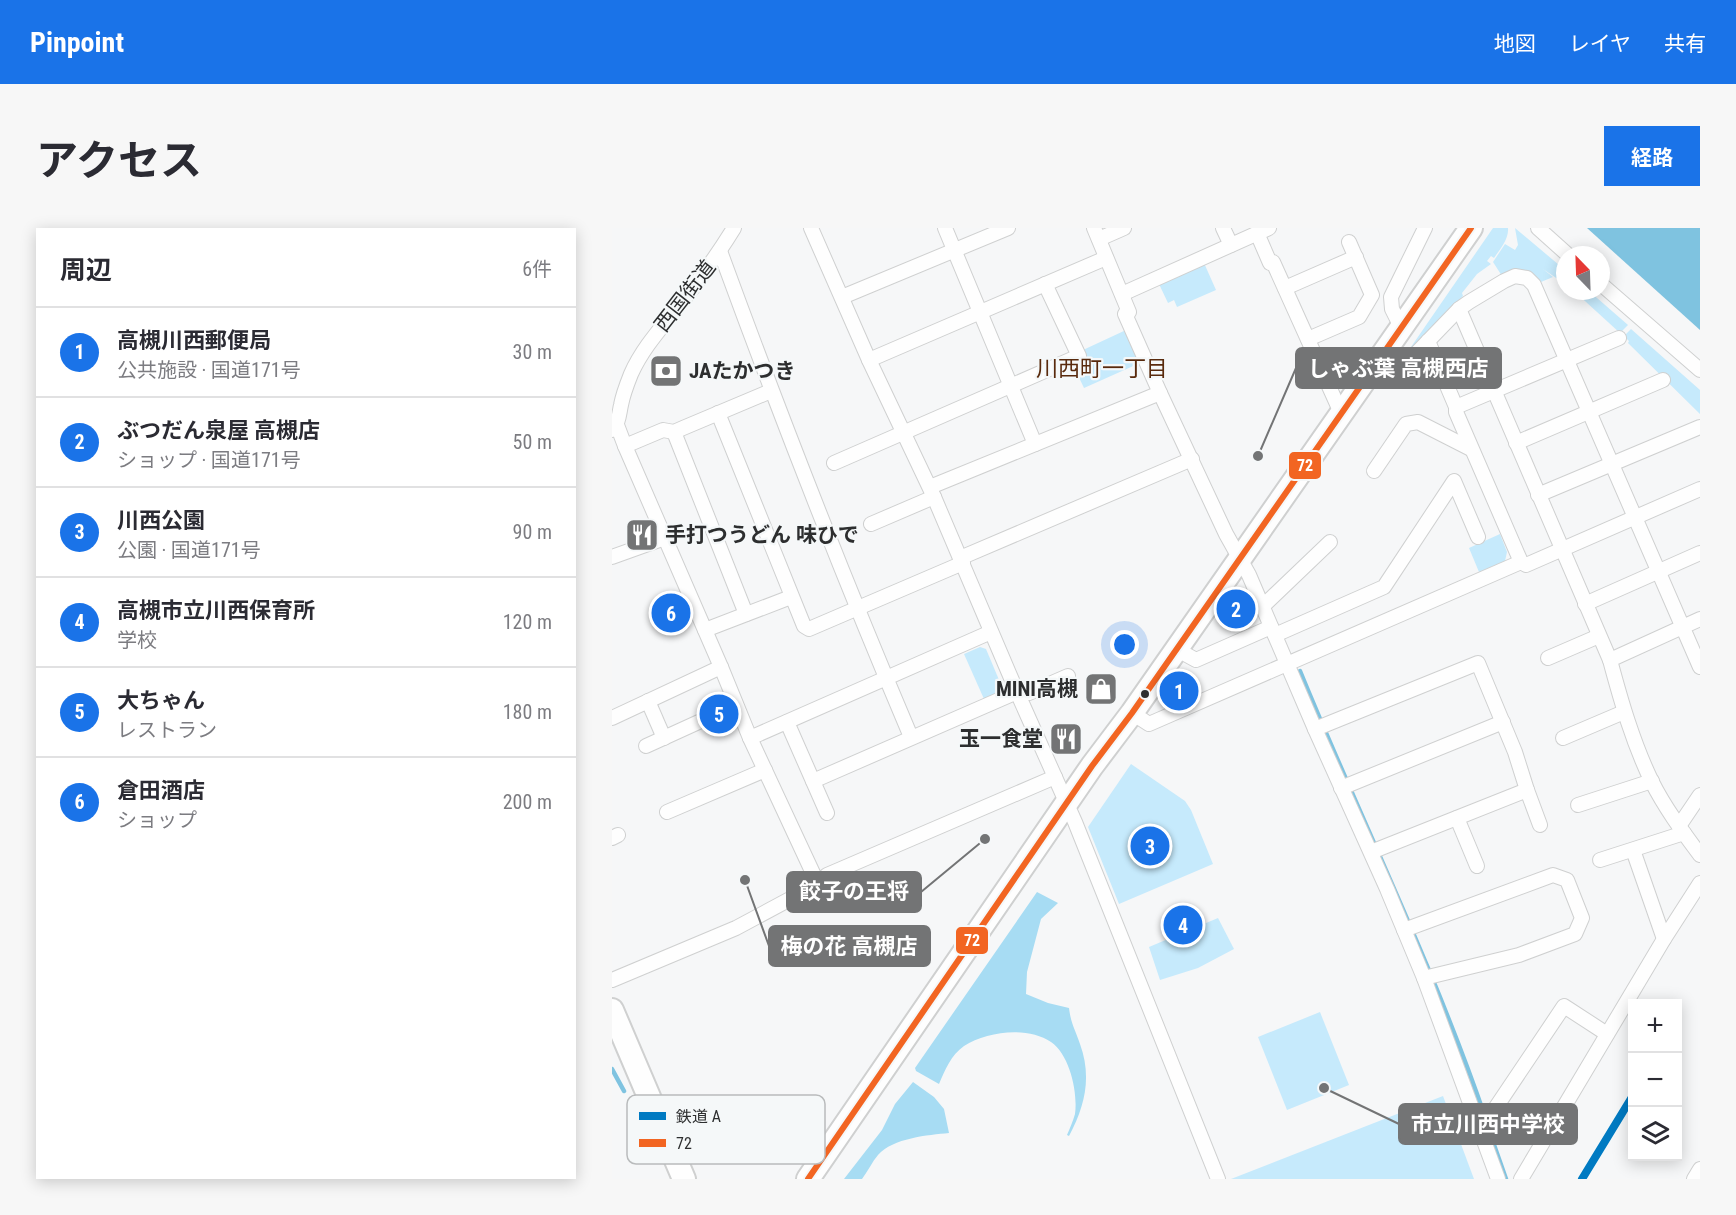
<!DOCTYPE html>
<html lang="ja">
<head>
<meta charset="utf-8">
<style>
  :root { --surface:#fff; --page:#f7f7f7; --text:#2b2b33; --muted:#7c7c81; --line:#e1e1e2; --accent:#1a73e8 }
  body { margin:0; font-family:"Roboto Condensed","Noto Sans JP",sans-serif; background:var(--page); color:var(--text) }
  .controls { position:absolute; right:18px; bottom:18px; display:grid; overflow:hidden; border-radius:0px; box-shadow:0 3px 15px #0003 }
  .controls button { width:54px; height:54px; display:grid; place-items:center; padding:0; border:0; border-bottom:2px solid var(--line); background:var(--surface); color:var(--text); font:30px sans-serif }
  .compass { position:absolute; left:944px; top:18px; width:54px; height:54px; border-radius:50%; background:var(--surface); box-shadow:0 3px 15px #0003; rotate:337deg }
  .you { position:absolute; left:513px; top:417px; width:21px; height:21px; margin:-15px; border:4px solid #fff; border-radius:50%; background:#1a73e8; box-shadow:0 0 0 9px #1a73e833 }
  .badge { display:grid; place-items:center; width:39px; height:39px; border-radius:50%; background:var(--accent); color:#fff; font-size:20px; font-weight:700 }
  .pin { position:absolute; translate:-50% -50%; border:3px solid #fff; box-shadow:0 2px 6px #0006 }
  .list { margin:0; padding:0; list-style:none }
  h2 { display:flex; justify-content:space-between; align-items:center; height:78px; margin:0; padding:0 24px; font-size:26px }
  h2 small { font-size:20px; font-weight:400; color:var(--muted) }
  .list li { display:grid; grid-template-columns:39px 1fr auto; gap:18px; align-items:center; box-sizing:border-box; height:90px; padding:0 24px; border-top:2px solid var(--line) }
  .list b { display:block; font-size:22px; white-space:nowrap }
  .list p { margin:0; font-size:20px; white-space:nowrap; color:var(--muted) }
  .list em { font-size:20px; font-style:normal; color:var(--muted) }
  .icon { flex:none; width:33px; height:33px; fill:none; stroke:currentColor; stroke-width:2; stroke-linecap:round; stroke-linejoin:round }
  .map { position:relative; flex:none; width:1088px; height:951px; overflow:hidden; border-radius:0px }
  header { display:flex; align-items:center; gap:36px; box-sizing:border-box; height:84px; padding:0 30px; background:var(--accent); color:#fff }
  header strong { font-size:28px }
  nav { display:flex; gap:33px; margin-inline-start:auto; font-size:21px }
  .intro { display:flex; align-items:center; justify-content:space-between; box-sizing:border-box; height:144px; padding:0 36px }
  h1 { margin:0; font-size:42px }
  .button { padding:15px 27px; border-radius:0px; background:var(--accent); color:#fff; font-size:21px; font-weight:700 }
  main { display:flex; gap:36px; padding:0 36px }
  aside { flex:1; background:var(--surface); border-radius:0px; box-shadow:0 3px 15px #0003 }
  .map>svg:first-child { display:block }
</style>
</head>
<body>
<header>
<strong>Pinpoint</strong>
<nav><a>地図</a><a>レイヤ</a><a>共有</a></nav>
</header>
<div class="intro"><h1>アクセス</h1><a class="button">経路</a></div>
<main>
<aside>
<h2>周辺<small>6件</small></h2>
<ul class="list">
<li><span class="badge">1</span><div><b>高槻川西郵便局</b><p>公共施設 · 国道171号</p></div><em>30 m</em></li>
<li><span class="badge">2</span><div><b>ぶつだん泉屋 高槻店</b><p>ショップ · 国道171号</p></div><em>50 m</em></li>
<li><span class="badge">3</span><div><b>川西公園</b><p>公園 · 国道171号</p></div><em>90 m</em></li>
<li><span class="badge">4</span><div><b>高槻市立川西保育所</b><p>学校</p></div><em>120 m</em></li>
<li><span class="badge">5</span><div><b>大ちゃん</b><p>レストラン</p></div><em>180 m</em></li>
<li><span class="badge">6</span><div><b>倉田酒店</b><p>ショップ</p></div><em>200 m</em></li>
</ul>
</aside>
<div class="map">
<svg width="1088" height="951" viewBox="0 0 1088 951">
  <rect width="100%" height="100%" fill="#f6f7f8"/>
  <g fill="#c6eafc">
    <path d="M881,0H896C897,11 888,21 882,30L879,28L875,33L879,36L865,46L850,65L851,68L801,121L799,119Z"/>
    <polygon points="903,0 953,42 953,56 931,41 941,49 929,54 927,52 890,48 881,34 893,16 903,22 906,17"/>
    <polygon points="592,35 604,62 565,79 562,72 556,75 547,56"/>
    <polygon points="962,63 977,63 1016,97 1008,105"/>
    <polygon points="1019,101 1088,162 1088,186 1016,115 1017,113 1012,108"/>
    <polygon points="514,102 528,135 472,160 461,137 475,131 471,122"/>
    <polygon points="888,306 895,324 893,333 867,344 857,320"/>
    <polygon points="368,419 374,421 390,459 387,465 372,471 352,426"/>
    <polygon points="519,536 573,573 579,582 601,636 507,676 476,599"/>
    <polygon points="606,690 622,721 586,740 548,752 537,719"/>
    <polygon points="708,784 737,857 675,882 646,809"/>
    <polygon points="831,868 862,951 619,951"/>
  </g>
  <g fill="#a7dcf3">
    <path d="M425,664L446,675L429,691L415,744L414,766L436,775L457,780C459,796 463,801 468,816C480,849 473,878 457,908L455,907C458,900 461,893 463,886C466,865 458,827 439,814C416,798 375,803 352,818C339,827 333,842 327,856L304,843L303,840Z"/>
    <path d="M301,854L322,869L332,881L337,905C316,907 281,910 266,927C260,934 256,943 250,951H232L270,902L283,876Z"/>
  </g>
  <polygon fill="#7fc3e0" points="975,0 1088,0 1088,102"/>
  <g fill="none" stroke-linecap="round" stroke-linejoin="round">
    <g stroke="#7fc3e0" stroke-width="4.5">
      <path d="M688,443C749,592 821,737 873,889"/>
      <polyline points="0,841 12,863"/>
      <polyline points="875,897 894,951"/>
    </g>
    <g stroke="#cfd0d0" stroke-width="16">
      <g id="minor">
        <polyline points="199,0 257,132 322,269 405,464 463,594 606,951"/>
        <polyline points="333,0 423,216"/>
        <polyline points="482,0 517,84 513,86 548,165 614,306 637,347 703,501 775,661 812,750 886,951"/>
        <polyline points="611,0 619,17"/>
        <polyline points="926,0 956,27"/>
        <polyline points="645,5 658,35 661,34 729,185"/>
        <polyline points="487,11 512,0"/>
        <path d="M108,23C168,187 231,349 299,509"/>
        <polyline points="989,56 1088,142"/>
        <polyline points="673,60 744,29"/>
        <polyline points="510,66 657,0"/>
        <polyline points="230,69 396,0"/>
        <polyline points="847,81 998,432"/>
        <polyline points="789,99 780,81 779,69 813,0"/>
        <polyline points="696,111 747,89 760,67 737,14"/>
        <polyline points="816,113 844,179 844,184 909,334 914,337 1088,261"/>
        <polyline points="769,128 790,140 847,81 857,74 892,53 903,48 915,50 922,57 1088,439"/>
        <polyline points="257,132 494,30"/>
        <polyline points="844,179 1007,110"/>
        <polyline points="106,185 192,398 197,401 351,335"/>
        <polyline points="5,197 13,218 109,439 138,510 206,656"/>
        <path d="M0,202C7,195 7,186 9,177C11,166 15,156 19,146C31,119 51,98 69,75C88,51 106,26 122,0"/>
        <polyline points="62,204 134,386"/>
        <polyline points="904,215 1051,152"/>
        <polyline points="13,218 51,202 62,204 71,200 159,163"/>
        <polyline points="222,235 467,128 433,56"/>
        <polyline points="762,243 794,196 806,194 859,221"/>
        <polyline points="318,259 548,165"/>
        <polyline points="926,267 1088,199"/>
        <polyline points="259,296 322,269"/>
        <polyline points="0,329 53,310"/>
        <polyline points="348,330 580,231"/>
        <polyline points="973,376 1088,325"/>
        <polyline points="650,379 718,314"/>
        <path d="M1088,391L998,432C1009,473 1021,515 1040,554C1053,580 1071,604 1088,627"/>
        <polyline points="93,402 179,369"/>
        <polyline points="663,407 772,359 842,253 866,309"/>
        <polyline points="564,421 584,432 659,399"/>
        <polyline points="936,430 987,408"/>
        <polyline points="36,473 52,510"/>
        <polyline points="520,485 537,496 909,334"/>
        <polyline points="0,490 109,439"/>
        <polyline points="175,494 215,585"/>
        <polyline points="703,501 866,435 903,524 915,562 928,597"/>
        <polyline points="138,510 379,404"/>
        <polyline points="951,510 1012,484"/>
        <polyline points="34,518 124,477"/>
        <polyline points="201,553 405,464 417,465 456,448"/>
        <polyline points="729,560 891,494"/>
        <polyline points="966,577 1040,553"/>
        <polyline points="55,584 153,542"/>
        <polyline points="845,590 865,638"/>
        <polyline points="1067,598 1088,567"/>
        <polyline points="0,610 6,607"/>
        <polyline points="1021,622 1052,711"/>
        <polyline points="759,624 915,562"/>
        <polyline points="988,632 1072,605"/>
        <polyline points="792,702 941,647 955,652 970,690 963,706 907,727 812,750"/>
        <polyline points="0,752 124,700 206,656 215,647 443,549"/>
        <polyline points="868,903 952,778 995,806"/>
        <polyline points="909,951 1052,711 1088,655"/>
        <polyline points="1082,951 1088,941"/>
      </g>
    </g>
    <g stroke="#cfd0d0" stroke-width="26">
      <polyline id="primary" points="0,782 72,951"/>
    </g>
    <g stroke="#cfd0d0" stroke-width="26">
      <polyline id="trunk" points="196,951 480,538 520,485 859,0"/>
    </g>
    <use href="#minor" stroke="#fefefe" stroke-width="14"/>
    <use href="#primary" stroke="#fefefe" stroke-width="22"/>
    <use href="#trunk" stroke="#fefefe" stroke-width="22"/>
    <g stroke="#f5f8f9" stroke-width="10">
      <polyline id="bus-1" points="196,951 480,538 520,485 859,0"/>
    </g>
    <use href="#bus-1" stroke="#f26522" stroke-width="6"/>
    <g stroke="#f5f8f9" stroke-width="12">
      <polyline id="rail-1" points="970,951 1020,869"/>
    </g>
    <use href="#rail-1" stroke="#007ac2" stroke-width="8"/>
  </g>
  <defs>
    <g id="bank-square" transform="scale(1.725)"><rect x="-9" y="-9" width="18" height="18" rx="4" fill="#737475" stroke="#f5f8f9"/><path d="M-6-4H6V4H-6ZM0-2.3a2.3 2.3 0 1 0 0 4.6a2.3 2.3 0 1 0 0-4.6Z" fill="#fff"/></g>
    <g id="restaurant-square" transform="scale(1.725)"><rect x="-9" y="-9" width="18" height="18" rx="4" fill="#737475" stroke="#f5f8f9"/><path d="M-5-6h1v4h1v-4h1v4h1v-4h1v5L-1.5 .5V6h-2V.5L-5-1ZM5-6V6H3V1.5H1.5Q1.5-4 5-6Z" fill="#fff"/></g>
    <g id="shop-square" transform="scale(1.725)"><rect x="-9" y="-9" width="18" height="18" rx="4" fill="#737475" stroke="#f5f8f9"/><path d="M-5-2.5h2.3a2.7 3.5 0 0 1 5.4 0H5L5.5 6h-11ZM-1.5-2.5h3a1.5 2.3 0 0 0-3 0Z" fill="#fff"/></g>
  </defs>
  <g fill-rule="evenodd">
    <use href="#bank-square" x="54" y="143"/>
    <use href="#restaurant-square" x="30" y="307"/>
    <use href="#shop-square" x="489" y="461"/>
    <use href="#restaurant-square" x="454" y="511"/>
  </g>
  <circle fill="#2d2e2f" stroke="#f5f8f9" stroke-width="2" cx="533" cy="466" r="5"/>
  <g text-anchor="middle" stroke-width="4.5" stroke-linejoin="round" paint-order="stroke">
    <g font-size="21" fill="#2d2e2f" stroke="#f5f8f9">
      <text transform="translate(73 68) rotate(-52)" y="7">西国街道</text>
    </g>
    <g font-size="21" font-weight="bold" fill="#2d2e2f" stroke="#f5f8f9" text-anchor="start">
      <text x="77" y="150">JAたかつき</text>
      <text x="53" y="314">手打つうどん 味ひで</text>
      <text x="466" y="468" text-anchor="end">MINI高槻</text>
      <text x="431" y="518" text-anchor="end">玉一食堂</text>
    </g>
    <g font-size="22" fill="#592a0d" stroke="#f5f8f9">
      <text x="490" y="148">川西町一丁目</text>
    </g>
  </g>
  <rect x="15" y="867" width="198" height="69" rx="9" fill="#f5f8f9" stroke="#b9bbbc" stroke-width="1.5"/>
  <rect x="27" y="884" width="27" height="8" fill="#007ac2"/>
  <rect x="27" y="911" width="27" height="8" fill="#f26522"/>
  <g font-size="16" fill="#2d2e2f">
    <text x="64" y="894">鉄道 A</text>
    <text x="64" y="921">72</text>
  </g>
  <path fill="none" stroke="#737475" stroke-width="2" d="M646 228L684 140M373 611L309 664M133 652L157 718M712 860L787 896"/>
  <g fill="#737475" stroke="#f5f8f9" stroke-width="2">
    <circle cx="646" cy="228" r="6"/>
    <circle cx="373" cy="611" r="6"/>
    <circle cx="133" cy="652" r="6"/>
    <circle cx="712" cy="860" r="6"/>
  </g>
  <g fill="#737475" stroke="#737475" stroke-width="2">
    <rect x="684" y="120" width="205" height="40" rx="6"/>
    <rect x="175" y="644" width="134" height="40" rx="6"/>
    <rect x="157" y="698" width="161" height="40" rx="6"/>
    <rect x="787" y="876" width="178" height="40" rx="6"/>
  </g>
  <g font-size="22" text-anchor="middle" font-weight="bold" fill="#fff">
    <text x="786" y="148">しゃぶ葉 高槻西店</text>
    <text x="242" y="671">餃子の王将</text>
    <text x="237" y="726">梅の花 高槻店</text>
    <text x="876" y="904">市立川西中学校</text>
  </g>
  <g stroke="#f5f8f9" stroke-width="2">
    <rect x="676" y="223" width="34" height="29" rx="6" fill="#f26522"/>
    <rect x="343" y="698" width="34" height="29" rx="6" fill="#f26522"/>
  </g>
  <g font-size="16" text-anchor="middle" font-weight="bold" fill="#fff">
    <text x="693" y="243">72</text>
    <text x="360" y="718">72</text>
  </g>
</svg>
<div class="controls">
<button>+</button>
<button>−</button>
<button><svg class="icon" aria-label="layers" viewBox="0 0 24 24"><path d="M12 4l9 5-9 5-9-5zM3 14l9 5 9-5"/></svg></button>
</div>
<svg class="compass" viewBox="-18 -18 36 36"><path d="M0-13l5 13h-10z" fill="#e53935"/><path d="M0 13l5-13h-10z" fill="#7c7c81"/></svg>
<div class="you"></div>
<div class="pin badge" style="left:567px;top:463px">1</div>
<div class="pin badge" style="left:624px;top:381px">2</div>
<div class="pin badge" style="left:538px;top:618px">3</div>
<div class="pin badge" style="left:571px;top:697px">4</div>
<div class="pin badge" style="left:107px;top:486px">5</div>
<div class="pin badge" style="left:59px;top:385px">6</div>
</div>
</main>
</body>
</html>
